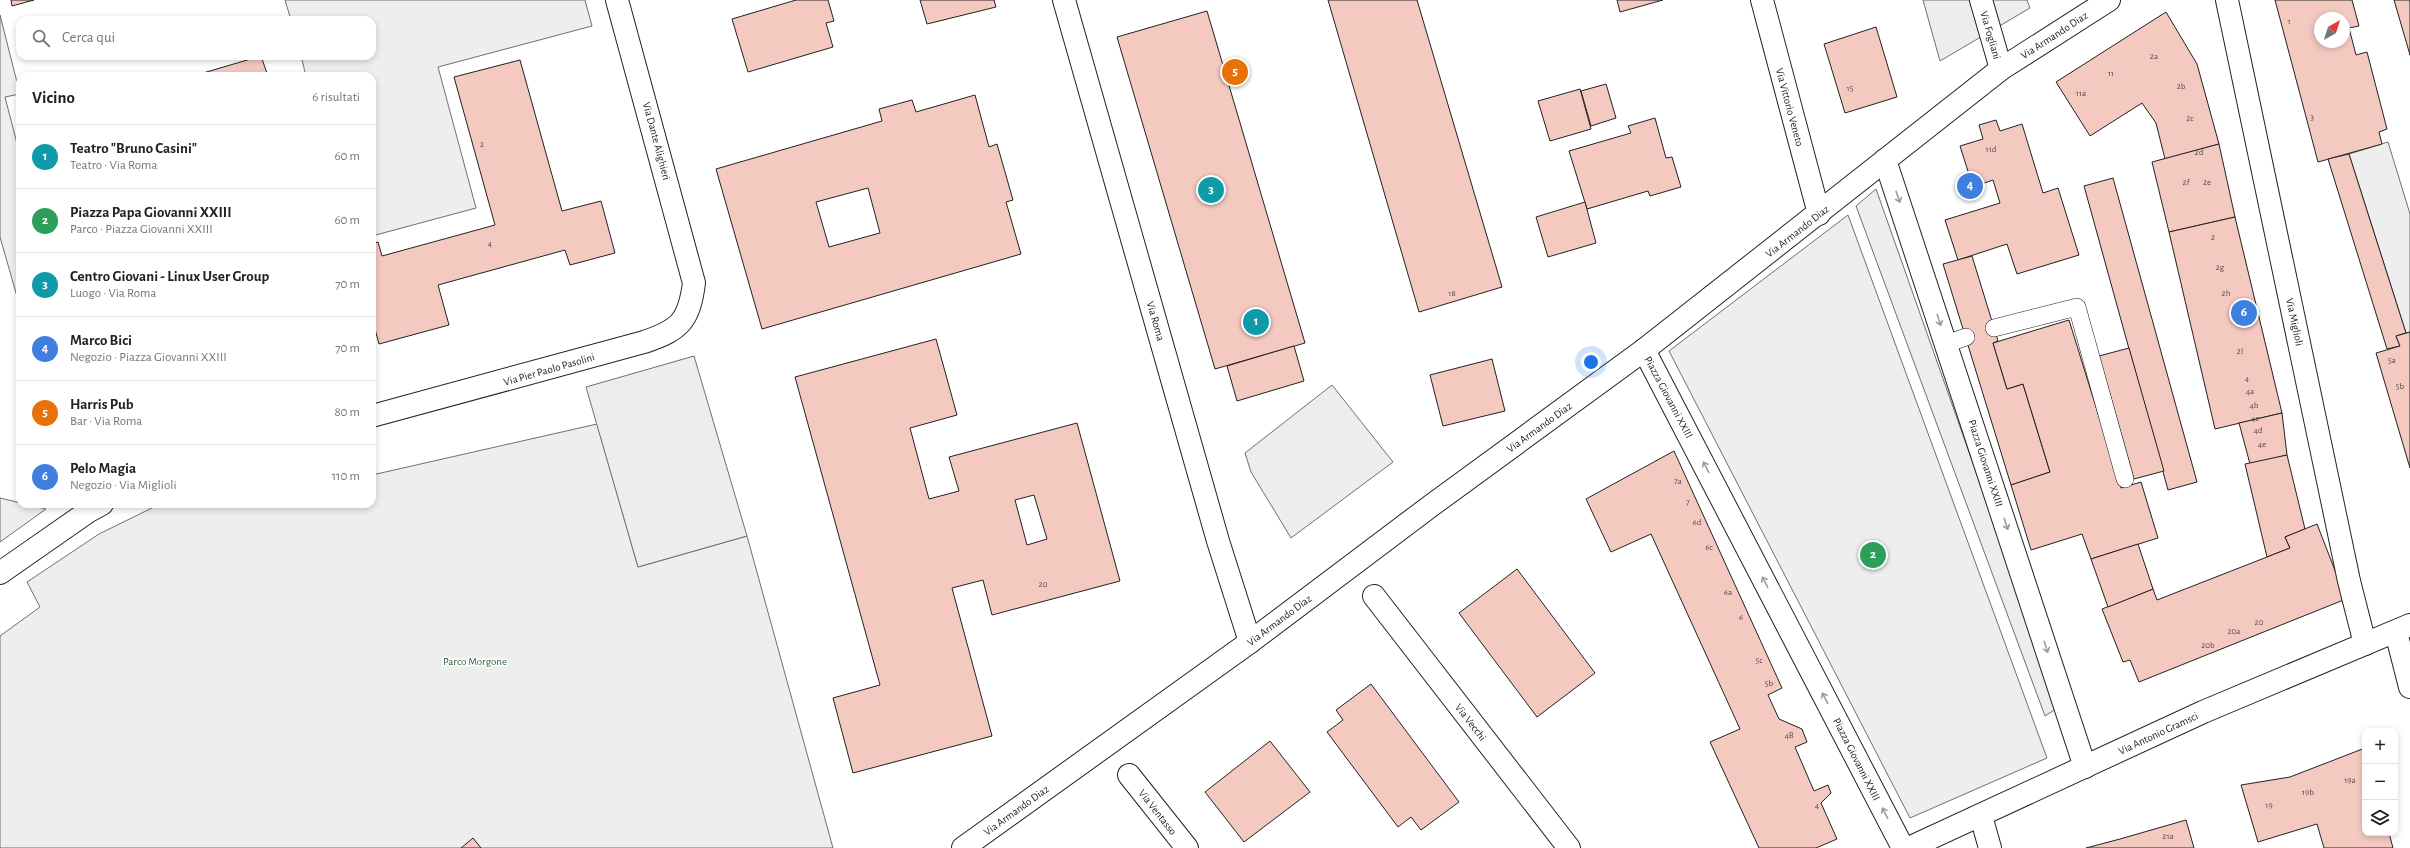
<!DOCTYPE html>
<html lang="it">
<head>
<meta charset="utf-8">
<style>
  :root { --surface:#fff; --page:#f2f2f2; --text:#222; --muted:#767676; --line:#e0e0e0; --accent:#c62828 }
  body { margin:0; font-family:"Alegreya Sans",sans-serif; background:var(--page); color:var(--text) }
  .controls { position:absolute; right:12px; bottom:12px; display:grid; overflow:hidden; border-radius:8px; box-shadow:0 2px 6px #0003 }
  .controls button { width:36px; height:36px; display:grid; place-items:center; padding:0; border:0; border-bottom:1px solid var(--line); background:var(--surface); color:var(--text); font:20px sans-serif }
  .compass { position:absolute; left:2314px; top:12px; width:36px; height:36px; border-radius:50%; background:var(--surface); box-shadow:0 2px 6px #0003; rotate:39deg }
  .you { position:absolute; left:1591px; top:362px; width:14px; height:14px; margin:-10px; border:3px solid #fff; border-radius:50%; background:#1a73e8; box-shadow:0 0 0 6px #1a73e833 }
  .badge { display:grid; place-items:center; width:26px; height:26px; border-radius:50%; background:var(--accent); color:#fff; font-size:13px; font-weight:700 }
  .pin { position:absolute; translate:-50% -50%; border:2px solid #fff; box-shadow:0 1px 4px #0006 }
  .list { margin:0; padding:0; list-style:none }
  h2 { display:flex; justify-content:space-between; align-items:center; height:52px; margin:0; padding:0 16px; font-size:17px }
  h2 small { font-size:13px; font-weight:400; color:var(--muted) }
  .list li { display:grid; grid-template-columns:26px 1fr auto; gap:12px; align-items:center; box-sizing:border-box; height:64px; padding:0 16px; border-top:1px solid var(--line) }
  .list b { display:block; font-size:15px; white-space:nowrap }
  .list p { margin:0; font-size:13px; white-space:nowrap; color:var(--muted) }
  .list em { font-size:13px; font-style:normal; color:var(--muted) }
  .icon { flex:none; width:22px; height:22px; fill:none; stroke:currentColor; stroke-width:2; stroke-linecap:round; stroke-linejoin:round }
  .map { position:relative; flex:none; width:2410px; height:848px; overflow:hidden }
  .search { position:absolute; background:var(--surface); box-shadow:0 2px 6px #0003; left:16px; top:16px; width:360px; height:44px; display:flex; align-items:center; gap:10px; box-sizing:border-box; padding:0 14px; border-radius:12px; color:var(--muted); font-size:15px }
  .panel { position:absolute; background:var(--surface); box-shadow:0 2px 6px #0003; left:16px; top:72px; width:360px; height:436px; border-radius:12px }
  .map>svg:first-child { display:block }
</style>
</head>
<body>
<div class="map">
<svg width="2410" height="848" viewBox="0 0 2410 848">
  <rect width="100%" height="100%" fill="#fff"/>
  <g fill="#eee" stroke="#6f6f6f">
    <polygon points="285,0 585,0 592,26 438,67 476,208 372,236 372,76 306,76 301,56 372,56 372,20 291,20"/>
    <polygon points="0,15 20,94 5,97 20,155 20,307 0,237"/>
    <polygon points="2388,142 2410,214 2410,332 2406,333 2349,154"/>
    <polygon points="1848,215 2047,758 1910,818 1669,351"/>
    <polygon points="597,424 638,567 747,536 833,848 0,848 0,636 40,607 27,582 99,534 160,504 372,504 372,475"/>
    <polygon points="0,498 46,509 0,542"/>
  </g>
  <g fill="#ededed" stroke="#6f6f6f">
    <polygon points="1923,0 2027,0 2030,8 1940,61"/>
    <polygon points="1876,189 2059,707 2045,716 1856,206"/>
    <polygon points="694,356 747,536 638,567 586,387"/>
    <polygon points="1332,385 1393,462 1291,538 1251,472 1245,453"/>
  </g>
  <g fill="#f3c9c0" stroke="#222" fill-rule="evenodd">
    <polygon points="11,0 34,0 12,6"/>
    <polygon points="796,0 828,0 834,21 826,23 833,47 748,72 732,19"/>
    <polygon points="920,0 994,0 996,7 927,24"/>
    <polygon points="1328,0 1417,0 1502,287 1419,312"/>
    <polygon points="1617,0 1663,0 1620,12"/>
    <path d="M2275,0H2352L2359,26L2349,28L2356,55L2367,52L2387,129L2379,132L2382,144L2318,162ZM2320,18H2344V42H2320Z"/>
    <polygon points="2394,0 2410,0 2410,55"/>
    <polygon points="1207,11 1305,343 1215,369 1117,37"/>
    <polygon points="2166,12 2197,64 2219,144 2165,159 2156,123 2142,103 2090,136 2056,82"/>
    <polygon points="1876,27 1897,97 1845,113 1824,44"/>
    <polygon points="261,56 268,76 204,76 203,73"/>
    <polygon points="520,60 562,211 601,201 615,253 570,265 565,250 438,285 449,325 379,344 372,318 372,244 378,242 382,256 495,225 454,77"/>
    <polygon points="1606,84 1616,118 1591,126 1581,91"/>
    <polygon points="1580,89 1591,129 1550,141 1538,101"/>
    <path d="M975,95L989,147L997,144L1013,200L1006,202L1021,254L762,329L716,169L882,121L879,109L912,100L916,112ZM868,188L880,233L829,247L816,202Z"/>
    <polygon points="1655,118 1666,158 1672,157 1681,187 1650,196 1648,191 1587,209 1569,151 1631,133 1628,126"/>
    <polygon points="1996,120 2000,131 2022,124 2043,193 2058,188 2079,255 2017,274 2007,244 1958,260 1945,220 2000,203 1993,180 1973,187 1960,146 1983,139 1979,125"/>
    <polygon points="2219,144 2235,217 2169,232 2152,162"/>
    <polygon points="2349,154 2406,333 2396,336 2400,346 2387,349 2328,159"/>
    <polygon points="2113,178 2197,482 2168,490 2084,186"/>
    <polygon points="1585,202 1596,243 1548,257 1536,217"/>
    <polygon points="2235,217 2282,413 2215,429 2169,232"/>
    <polygon points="1972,256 1998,341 1993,343 2007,389 2023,384 2050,472 2011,485 1943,264"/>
    <polygon points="2069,320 2121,488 2141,482 2158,538 2091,559 2082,534 2031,550 2011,485 2050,472 2023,384 2007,389 1993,343"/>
    <polygon points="2410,332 2410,468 2376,353 2400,346 2396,336"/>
    <path d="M936,339L957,415L910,428L929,499L959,491L949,457L1077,423L1120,581L992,615L983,580L952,588L992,736L853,773L833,698L880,685L795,377ZM1034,495L1047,539L1027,545L1015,500Z"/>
    <polygon points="1294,346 1304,381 1237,401 1227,366"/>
    <polygon points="2129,348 2164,471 2134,479 2099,356"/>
    <polygon points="1492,359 1505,411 1443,426 1430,375"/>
    <polygon points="2282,413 2287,455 2250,464 2239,423"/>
    <polygon points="1674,451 1782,688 1768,695 1779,719 1802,729 1807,742 1795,747 1814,791 1828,785 1831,793 1821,803 1837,839 1816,848 1759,848 1710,742 1740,729 1651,534 1611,552 1586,499"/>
    <polygon points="2287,455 2305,529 2285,537 2290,548 2267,557 2245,464"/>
    <polygon points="2317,524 2346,599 2139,682 2130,660 2123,662 2102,609 2153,589 2157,600 2267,557 2290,548 2285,537"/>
    <polygon points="2138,544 2153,589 2108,607 2091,559"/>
    <polygon points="1517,569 1595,673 1537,717 1459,613"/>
    <polygon points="1371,684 1459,802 1421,830 1411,817 1398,827 1327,732 1343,720 1336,710"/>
    <polygon points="1270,741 1310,792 1244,842 1205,792"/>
    <polygon points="2365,748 2365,795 2363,795 2365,802 2365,833 2389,833 2393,848 2324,848 2317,824 2258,842 2241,785 2290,777"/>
    <polygon points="2186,820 2194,848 2086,848 2120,839"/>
    <polygon points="473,838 481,848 461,848"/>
  </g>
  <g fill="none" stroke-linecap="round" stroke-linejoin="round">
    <g stroke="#222" stroke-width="18">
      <g id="lane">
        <polyline points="1994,328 2077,307 2125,479"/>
        <polyline points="1946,344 1966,337"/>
      </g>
    </g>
    <g stroke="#222" stroke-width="24">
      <g id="street">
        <polyline points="1762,0 1819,214"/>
        <polyline points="1981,0 2001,69"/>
        <polyline points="2227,0 2349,581 2365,644"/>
        <polyline points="1885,160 2085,767"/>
        <polyline points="1644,350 1903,848"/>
        <path d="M372,416L644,342C680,330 689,321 694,283L617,0"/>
        <polyline points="0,573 89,511 102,504"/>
        <polyline points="1374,596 1569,848"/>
        <polyline points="2396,632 2410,687"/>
        <polyline points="1129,775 1187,848"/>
        <polyline points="1981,816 1990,848"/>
        <polyline points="1909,848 2203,712 2410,625"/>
      </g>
    </g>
    <g stroke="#222" stroke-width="24">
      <g id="secondary">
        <polyline points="1064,0 1218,541 1250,642"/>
        <polyline points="963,848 1250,642 1432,505 1644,350 2001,69 2109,0"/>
      </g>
    </g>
    <use href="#lane" stroke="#fff" stroke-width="17"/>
    <use href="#street" stroke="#fff" stroke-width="22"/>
    <use href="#secondary" stroke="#fff" stroke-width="22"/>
  </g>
  <defs><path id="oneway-shaft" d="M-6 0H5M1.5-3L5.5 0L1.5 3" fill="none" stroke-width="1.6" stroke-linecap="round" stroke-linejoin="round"/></defs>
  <g stroke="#9c9c9c">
    <use href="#oneway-shaft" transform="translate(1898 197) rotate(71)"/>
    <use href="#oneway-shaft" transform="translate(1939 320) rotate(72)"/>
    <use href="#oneway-shaft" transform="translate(1706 467) rotate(-117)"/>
    <use href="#oneway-shaft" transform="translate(2006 524) rotate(72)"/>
    <use href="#oneway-shaft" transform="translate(1765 582) rotate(-117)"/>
    <use href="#oneway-shaft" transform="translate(2046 647) rotate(72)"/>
    <use href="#oneway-shaft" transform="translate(1825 698) rotate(-117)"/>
    <use href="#oneway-shaft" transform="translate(1885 813) rotate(-117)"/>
  </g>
  <g text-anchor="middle" stroke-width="3" stroke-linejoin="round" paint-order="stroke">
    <g font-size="9" fill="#564c4a">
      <text x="2289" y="24">1</text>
      <text x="2154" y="59">2a</text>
      <text x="2111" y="76">11</text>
      <text x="2181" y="89">2b</text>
      <text x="1850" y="91">15</text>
      <text x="2081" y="96">11a</text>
      <text x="2312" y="120">3</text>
      <text x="2190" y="121">2c</text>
      <text x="482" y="147">2</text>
      <text x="1991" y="152">11d</text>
      <text x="2199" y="155">2d</text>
      <text x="2186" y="185">2f</text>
      <text x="2207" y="185">2e</text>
      <text x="2213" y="240">2</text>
      <text x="490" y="246">4</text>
      <text x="2220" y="270">2g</text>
      <text x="1452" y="296">18</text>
      <text x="2226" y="296">2h</text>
      <text x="2240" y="354">2l</text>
      <text x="2392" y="363">5a</text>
      <text x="2247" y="381">4</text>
      <text x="2400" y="389">5b</text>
      <text x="2250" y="394">4a</text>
      <text x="2254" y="408">4b</text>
      <text x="2255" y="421">4c</text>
      <text x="2258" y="433">4d</text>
      <text x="2262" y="447">4e</text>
      <text x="1678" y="484">7a</text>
      <text x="1688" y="505">7</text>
      <text x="1697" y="525">6d</text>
      <text x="1709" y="550">6c</text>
      <text x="1043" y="587">20</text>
      <text x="1728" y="595">6a</text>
      <text x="1741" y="620">6</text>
      <text x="2259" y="625">20</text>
      <text x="2234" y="634">20a</text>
      <text x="2208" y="648">20b</text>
      <text x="1759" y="663">5c</text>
      <text x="1769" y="686">5b</text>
      <text x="1789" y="738">4B</text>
      <text x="2350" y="783">19a</text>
      <text x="2308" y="795">19b</text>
      <text x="1817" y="808">4</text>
      <text x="2269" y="808">19</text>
      <text x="2168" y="839">21a</text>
    </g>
    <g font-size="11" fill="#222" stroke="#fff">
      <text transform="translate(1991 35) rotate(74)" y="4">Via Fogliani</text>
      <text transform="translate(2054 35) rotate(-33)" y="4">Via Armando Diaz</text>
      <text transform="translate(1790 107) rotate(75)" y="4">Via Vittorio Veneto</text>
      <text transform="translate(657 141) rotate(75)" y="4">Via Dante Alighieri</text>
      <text transform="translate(1797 231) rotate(-38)" y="4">Via Armando Diaz</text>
      <text transform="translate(1156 321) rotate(74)" y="4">Via Roma</text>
      <text transform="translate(2295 322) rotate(78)" y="4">Via Miglioli</text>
      <text transform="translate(549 369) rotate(-16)" y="4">Via Pier Paolo Pasolini</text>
      <text transform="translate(1669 397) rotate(62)" y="4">Piazza Giovanni XXIII</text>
      <text transform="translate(1539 427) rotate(-36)" y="4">Via Armando Diaz</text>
      <text transform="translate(1986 463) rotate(72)" y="4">Piazza Giovanni XXIII</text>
      <text transform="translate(1279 620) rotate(-37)" y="4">Via Armando Diaz</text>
      <text transform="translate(1471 722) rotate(52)" y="4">Via Vecchi</text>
      <text transform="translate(2158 733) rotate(-25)" y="4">Via Antonio Gramsci</text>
      <text transform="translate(1857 759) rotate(63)" y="4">Piazza Giovanni XXIII</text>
      <text transform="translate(1016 810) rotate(-36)" y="4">Via Armando Diaz</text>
      <text transform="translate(1158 812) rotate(52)" y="4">Via Ventasso</text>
    </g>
    <g font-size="11" fill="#2f5e38" stroke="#fff">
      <text x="475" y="665">Parco Morgone</text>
    </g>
  </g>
</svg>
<div class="controls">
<button>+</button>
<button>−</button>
<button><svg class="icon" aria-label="layers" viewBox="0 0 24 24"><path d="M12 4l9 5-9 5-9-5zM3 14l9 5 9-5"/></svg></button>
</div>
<svg class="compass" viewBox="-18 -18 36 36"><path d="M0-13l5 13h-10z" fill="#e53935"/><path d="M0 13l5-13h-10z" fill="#767676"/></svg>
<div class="you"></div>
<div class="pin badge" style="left:1256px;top:322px;background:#0f9aa8">1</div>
<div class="pin badge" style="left:1873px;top:555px;background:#2e9e5b">2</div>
<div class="pin badge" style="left:1211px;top:190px;background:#0f9aa8">3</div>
<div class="pin badge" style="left:1970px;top:186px;background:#3f7fe0">4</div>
<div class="pin badge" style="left:1235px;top:72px;background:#e8710a">5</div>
<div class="pin badge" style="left:2244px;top:313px;background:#3f7fe0">6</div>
<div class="search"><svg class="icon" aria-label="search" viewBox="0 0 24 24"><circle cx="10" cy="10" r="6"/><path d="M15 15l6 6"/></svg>Cerca qui</div>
<section class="panel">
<h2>Vicino<small>6 risultati</small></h2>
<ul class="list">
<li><span class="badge" style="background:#0f9aa8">1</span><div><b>Teatro &quot;Bruno Casini&quot;</b><p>Teatro · Via Roma</p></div><em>60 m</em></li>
<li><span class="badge" style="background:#2e9e5b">2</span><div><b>Piazza Papa Giovanni XXIII</b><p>Parco · Piazza Giovanni XXIII</p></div><em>60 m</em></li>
<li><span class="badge" style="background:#0f9aa8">3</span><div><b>Centro Giovani - Linux User Group</b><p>Luogo · Via Roma</p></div><em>70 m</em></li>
<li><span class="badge" style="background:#3f7fe0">4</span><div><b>Marco Bici</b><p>Negozio · Piazza Giovanni XXIII</p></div><em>70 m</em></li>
<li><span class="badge" style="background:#e8710a">5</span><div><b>Harris Pub</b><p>Bar · Via Roma</p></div><em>80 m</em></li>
<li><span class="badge" style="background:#3f7fe0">6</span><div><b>Pelo Magia</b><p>Negozio · Via Miglioli</p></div><em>110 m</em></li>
</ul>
</section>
</div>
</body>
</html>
